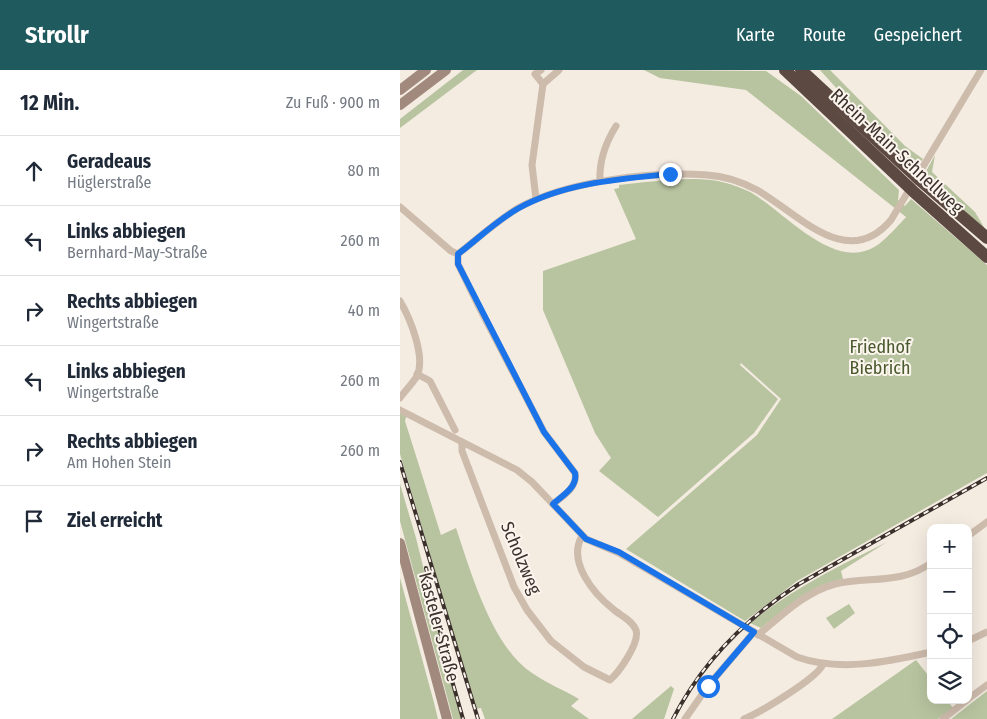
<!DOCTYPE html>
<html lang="de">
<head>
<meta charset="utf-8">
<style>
  :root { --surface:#fff; --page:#f6f6f7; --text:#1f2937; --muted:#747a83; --line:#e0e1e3; --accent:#1f5a5e }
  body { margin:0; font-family:"Fira Sans Condensed",sans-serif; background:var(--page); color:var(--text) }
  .controls { position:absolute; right:15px; bottom:15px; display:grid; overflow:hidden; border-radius:10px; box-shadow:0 5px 20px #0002 }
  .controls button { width:45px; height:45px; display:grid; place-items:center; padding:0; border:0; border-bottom:1px solid var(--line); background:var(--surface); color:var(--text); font:25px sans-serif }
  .stop { position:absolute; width:15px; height:15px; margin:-11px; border:4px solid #1a73e8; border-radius:50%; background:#fff }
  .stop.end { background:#1a73e8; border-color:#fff; box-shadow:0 1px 5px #0008 }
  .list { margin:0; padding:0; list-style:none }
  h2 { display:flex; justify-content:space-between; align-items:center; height:65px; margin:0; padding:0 20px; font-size:21px }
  h2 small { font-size:16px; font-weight:400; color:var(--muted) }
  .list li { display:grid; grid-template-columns:32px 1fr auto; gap:15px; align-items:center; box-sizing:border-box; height:70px; padding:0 20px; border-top:1px solid var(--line) }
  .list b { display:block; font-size:19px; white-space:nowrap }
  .list p { margin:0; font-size:16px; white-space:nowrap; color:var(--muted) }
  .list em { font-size:16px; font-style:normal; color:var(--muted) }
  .icon { flex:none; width:28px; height:28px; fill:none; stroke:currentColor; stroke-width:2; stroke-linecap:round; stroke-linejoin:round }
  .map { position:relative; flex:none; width:587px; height:649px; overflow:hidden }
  header { display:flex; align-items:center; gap:30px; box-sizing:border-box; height:70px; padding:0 25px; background:var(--accent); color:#fff }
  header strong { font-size:24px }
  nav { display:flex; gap:28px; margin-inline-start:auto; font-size:18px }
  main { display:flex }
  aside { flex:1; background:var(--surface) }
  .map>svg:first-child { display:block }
</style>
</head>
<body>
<header>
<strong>Strollr</strong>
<nav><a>Karte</a><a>Route</a><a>Gespeichert</a></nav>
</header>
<main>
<aside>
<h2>12 Min.<small>Zu Fuß · 900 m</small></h2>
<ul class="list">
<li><svg class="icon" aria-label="ahead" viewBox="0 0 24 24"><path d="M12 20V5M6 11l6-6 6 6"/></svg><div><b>Geradeaus</b><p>Hüglerstraße</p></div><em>80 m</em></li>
<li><svg class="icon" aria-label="left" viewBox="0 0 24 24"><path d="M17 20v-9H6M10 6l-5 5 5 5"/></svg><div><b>Links abbiegen</b><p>Bernhard-May-Straße</p></div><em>260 m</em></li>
<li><svg class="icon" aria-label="right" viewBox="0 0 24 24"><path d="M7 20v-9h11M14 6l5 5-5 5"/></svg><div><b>Rechts abbiegen</b><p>Wingertstraße</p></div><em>40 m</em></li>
<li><svg class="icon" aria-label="left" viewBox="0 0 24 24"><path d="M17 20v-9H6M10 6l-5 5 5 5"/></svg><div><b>Links abbiegen</b><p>Wingertstraße</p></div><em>260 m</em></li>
<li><svg class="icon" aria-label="right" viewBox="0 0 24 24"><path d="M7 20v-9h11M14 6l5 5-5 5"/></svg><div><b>Rechts abbiegen</b><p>Am Hohen Stein</p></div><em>260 m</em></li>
<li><svg class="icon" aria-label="arrive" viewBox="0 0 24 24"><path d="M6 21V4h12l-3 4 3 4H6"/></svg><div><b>Ziel erreicht</b></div></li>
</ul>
</aside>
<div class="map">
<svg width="587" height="649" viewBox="0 0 587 649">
  <rect width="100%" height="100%" fill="#f4ebe1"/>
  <g fill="#b8c4a0">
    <polygon points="63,0 77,0 0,58 0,49"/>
    <path d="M244,0L366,1L401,26L499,120L498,130L505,136L511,129L587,195V403L397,511L345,551L226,479L357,365L381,329L341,293L340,295L378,329L354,363L258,447L199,401L211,388L195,363L143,240V201L236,169L214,119L219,118V115C251,112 286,106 318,111C328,113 342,118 350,122C384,141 434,203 476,176C483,172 500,154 506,147L346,20L260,8Z"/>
    <polygon points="420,0 430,0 505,76 523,89 517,97 458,42"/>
    <polygon points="535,85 532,102 575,142 585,159 524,105"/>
    <path d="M0,340L7,344L5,351L41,465L56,458C71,502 92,577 132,603C146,613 164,620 179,629L171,636L189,649H85L81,638L76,639L0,384Z"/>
    <polygon points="0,414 16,468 61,649 53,649 0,451"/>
    <path d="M487,472L441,501L443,509C410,515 387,537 361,558L350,553C392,519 439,496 487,472Z"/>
    <polygon points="0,508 33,629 38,649 0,649"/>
    <polygon points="449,534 455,543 434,559 426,548"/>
    <polygon points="516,590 531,609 531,630 547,630 553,638 538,649 432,649"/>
    <polygon points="271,616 274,619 264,649 232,649"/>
    <polygon points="587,621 587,649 551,649"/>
  </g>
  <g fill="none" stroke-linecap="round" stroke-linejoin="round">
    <g stroke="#cdbbac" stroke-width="7">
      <polyline points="141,0 135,4 143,14"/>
      <path d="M200,111C199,91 206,72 216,56"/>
      <polyline points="136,129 132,95 143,14 159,0"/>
      <path d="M0,137L51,181L58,184V194L79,237L144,362L175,403C178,417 163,426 153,434"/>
      <path d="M58,184C77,169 97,151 118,138C167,111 251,101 307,105C324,106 342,112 357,120C398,143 447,202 491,150L581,0"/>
      <path d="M0,231C10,248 26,287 17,306C13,313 5,321 0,328"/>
      <polyline points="17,304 30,311 55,360"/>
      <path d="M0,340L117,400L132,412L186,469L219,483L397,587C439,602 487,592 531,582"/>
      <path d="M62,372V381L114,517L127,540L151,571L184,597L210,610C219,602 240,573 236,560C232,550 221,546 213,539C194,524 167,492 182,466"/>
      <polyline points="568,466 587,452"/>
      <path d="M358,565C381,546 405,522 435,514C468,506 501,515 531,493"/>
      <polyline points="568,571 587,562"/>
      <polyline points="568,629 587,615"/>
      <polyline points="285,649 308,616 354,562"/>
      <path d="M344,649C359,643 418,608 423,594"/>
      <polyline points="543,649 567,630"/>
    </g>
    <g stroke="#a18a7d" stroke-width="10">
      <polyline points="0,20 26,0"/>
      <polyline points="0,35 46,0"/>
      <polyline points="0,473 47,649"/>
    </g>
    <g stroke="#5c4a42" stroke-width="12">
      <polyline points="385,0 514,122 587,187"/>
      <polyline points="401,0 522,112 587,168"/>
    </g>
    <g stroke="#3b302b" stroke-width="4">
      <g id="rail">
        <polyline points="0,392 78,649"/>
        <polyline points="26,498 47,593 63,649"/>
        <path d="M273,649C302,592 345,549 399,514L587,408"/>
      </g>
    </g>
    <use href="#rail" stroke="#fbf5ee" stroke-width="2" stroke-dasharray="5.5" stroke-linecap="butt"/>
  </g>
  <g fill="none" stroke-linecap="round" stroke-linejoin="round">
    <path stroke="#1a73e8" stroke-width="6" d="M270,104C219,109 164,113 119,138C97,150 78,169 58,184V194L144,362L175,403C178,417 162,426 153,434L186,469L219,482L354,562L308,616"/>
  </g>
  <g text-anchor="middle" stroke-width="4" stroke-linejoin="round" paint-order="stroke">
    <g font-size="18" fill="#3b302b" stroke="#fbf5ee">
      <text transform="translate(497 81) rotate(43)" y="6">Rhein-Main-Schnellweg</text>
      <text transform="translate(121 488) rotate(67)" y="6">Scholzweg</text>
      <text transform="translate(39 557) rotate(75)" y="6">Kasteler Straße</text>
    </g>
    <g font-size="18" fill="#4a5a2e" stroke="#fbf5ee">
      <text x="480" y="283">Friedhof<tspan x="480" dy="21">Biebrich</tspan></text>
    </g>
  </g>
</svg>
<div class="controls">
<button>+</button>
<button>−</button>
<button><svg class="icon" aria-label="locate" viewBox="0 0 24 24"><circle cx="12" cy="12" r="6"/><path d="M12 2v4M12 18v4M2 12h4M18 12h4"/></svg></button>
<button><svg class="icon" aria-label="layers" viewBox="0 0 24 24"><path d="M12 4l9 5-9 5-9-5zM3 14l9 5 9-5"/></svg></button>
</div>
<div class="stop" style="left:308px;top:616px"></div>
<div class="stop end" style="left:270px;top:104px"></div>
</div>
</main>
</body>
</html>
